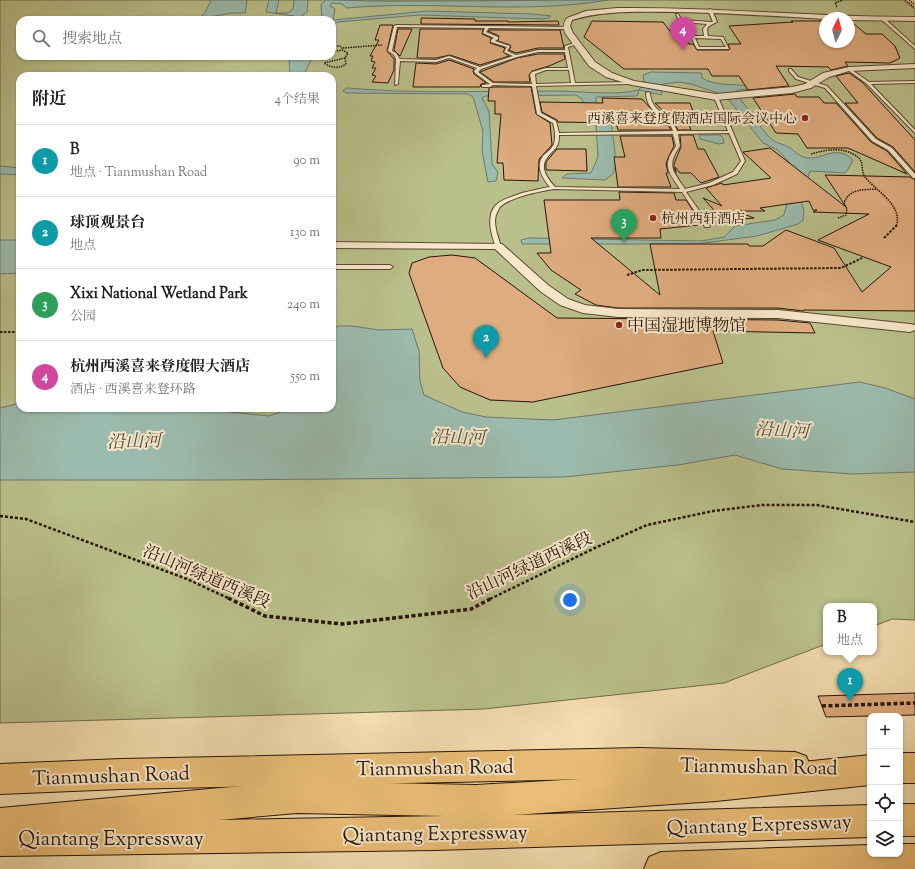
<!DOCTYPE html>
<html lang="zh">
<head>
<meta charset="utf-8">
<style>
  :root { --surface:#fff; --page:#f6f6f6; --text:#202124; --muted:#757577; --line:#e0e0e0; --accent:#8f2418 }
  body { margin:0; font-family:"Sorts Mill Goudy","Noto Serif SC",serif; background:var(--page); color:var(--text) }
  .controls { position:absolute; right:12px; bottom:12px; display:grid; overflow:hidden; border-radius:8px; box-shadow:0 1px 3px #0004 }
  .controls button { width:36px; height:36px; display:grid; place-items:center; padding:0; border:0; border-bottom:1px solid var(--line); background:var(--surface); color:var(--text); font:20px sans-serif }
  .compass { position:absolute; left:819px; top:12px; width:36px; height:36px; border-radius:50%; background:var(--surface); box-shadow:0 1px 3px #0004; rotate:6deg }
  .you { position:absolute; left:570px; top:600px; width:14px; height:14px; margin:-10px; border:3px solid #fff; border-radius:50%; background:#1a73e8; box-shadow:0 0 0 6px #1a73e833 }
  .badge { display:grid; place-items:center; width:26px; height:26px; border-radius:50%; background:var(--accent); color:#fff; font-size:13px; font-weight:700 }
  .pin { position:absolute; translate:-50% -33px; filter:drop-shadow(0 1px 2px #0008) }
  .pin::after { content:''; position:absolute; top:21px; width:14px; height:12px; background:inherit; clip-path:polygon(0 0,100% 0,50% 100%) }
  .popup { position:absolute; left:823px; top:603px; width:54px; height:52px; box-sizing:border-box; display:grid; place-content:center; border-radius:8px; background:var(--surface); filter:drop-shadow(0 1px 3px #0005); font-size:13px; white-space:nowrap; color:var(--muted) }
  .popup b { font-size:15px; color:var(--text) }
  .popup::after { content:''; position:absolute; left:50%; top:100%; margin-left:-8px; border:8px solid transparent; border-top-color:var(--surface) }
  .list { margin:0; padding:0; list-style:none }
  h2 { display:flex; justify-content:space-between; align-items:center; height:52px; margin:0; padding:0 16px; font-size:17px }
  h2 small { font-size:13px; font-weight:400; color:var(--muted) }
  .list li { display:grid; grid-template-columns:26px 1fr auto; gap:12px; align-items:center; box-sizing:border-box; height:72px; padding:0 16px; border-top:1px solid var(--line) }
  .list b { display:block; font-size:15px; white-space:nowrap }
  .list p { margin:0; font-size:13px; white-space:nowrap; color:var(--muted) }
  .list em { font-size:13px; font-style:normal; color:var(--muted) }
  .icon { flex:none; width:22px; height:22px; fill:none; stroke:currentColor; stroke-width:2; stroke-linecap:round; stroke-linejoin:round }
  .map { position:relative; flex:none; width:915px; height:869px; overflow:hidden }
  .search { position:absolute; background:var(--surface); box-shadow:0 1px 3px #0004; left:16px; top:16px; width:320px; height:44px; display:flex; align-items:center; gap:10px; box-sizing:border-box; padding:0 14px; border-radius:12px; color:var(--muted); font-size:15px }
  .panel { position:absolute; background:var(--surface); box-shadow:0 1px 3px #0004; left:16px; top:72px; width:320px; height:340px; border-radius:12px }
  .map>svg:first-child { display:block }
</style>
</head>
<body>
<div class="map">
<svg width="915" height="869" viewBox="0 0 915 869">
  <rect width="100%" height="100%" fill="#f3dcae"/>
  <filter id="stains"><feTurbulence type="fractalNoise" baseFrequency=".005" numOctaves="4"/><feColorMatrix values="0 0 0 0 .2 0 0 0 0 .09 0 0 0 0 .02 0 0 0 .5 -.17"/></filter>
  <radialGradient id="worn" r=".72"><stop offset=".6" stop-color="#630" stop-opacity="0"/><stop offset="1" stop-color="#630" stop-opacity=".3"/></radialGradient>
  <path fill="#bac08b" stroke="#706a4a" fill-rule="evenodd" d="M0,0H903L915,9V620L892,619L874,626V606H826V644L724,683L484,709L0,723ZM825,18H849V42H825ZM20,20H332V56H20ZM20,76H332V408H20Z"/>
  <g fill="#9bbbae" stroke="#6d796c">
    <polygon points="210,0 247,0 245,13 232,13 204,18 204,19 290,18 294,16 266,12 269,0 279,0 276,13 287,13 293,9 294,0 308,0 307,12 301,16 305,18 305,20 196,20 204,14 211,1"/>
    <path d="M326,0C355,0 384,2 414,1C478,1 544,0 608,0C522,15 433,0 347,8L342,4L332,3L330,6L335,9L333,20L427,11L532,14L551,16L549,18L542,19L419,15L338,22L332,26V20H322L321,4Z"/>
    <polygon points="289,56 313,56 305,73 307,76 290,76"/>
    <path d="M651,72L702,73V78C718,88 740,82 757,88L738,90L735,93C746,104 764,135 774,141C778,144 784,144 789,147C794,150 797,155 804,157C820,163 835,142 853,160L847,171L845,173L810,171L801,201L804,211L803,220L798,224L757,236L696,244H522L521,240L529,238L701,241L724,237L735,226L775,220L784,215L796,170L778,150L763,143L729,100L721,94L691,84L679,82L663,84L661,90L662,95L639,90L637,96L596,97V102C602,106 607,112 610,119C612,127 618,165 614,172C613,175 607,178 605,180L562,178L567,174L591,173L598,157L596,125L593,114L583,105L582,99L576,95L486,96L482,98L489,111L492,164L498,172L496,181L488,182L482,151L483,131L473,97L468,94L346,93L343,91L347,88C415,94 485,91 554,91C580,91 615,96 639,90L644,82L643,75Z"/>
    <polygon points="700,135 720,135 723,138 724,143 719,144 700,139"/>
    <polygon points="0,166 20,168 20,175 0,174"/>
    <polygon points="0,240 20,240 20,273 0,274"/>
    <polygon points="337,326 352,326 379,330 412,329 419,351 420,381 424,395 462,412 486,417 553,420 860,382 885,388 915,399 915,472 853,474 782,469 735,455 678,465 564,477 215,480 0,480 0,408 20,403 20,408 193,408 269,416 292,408 332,408 332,333"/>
  </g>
  <g fill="#deac7e" stroke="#271509">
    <polygon points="421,18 475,19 475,21 508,21 508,22 558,21 559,25 421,24"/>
    <polygon points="592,21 663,22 673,35 683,35 689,44 693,44 697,50 729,50 730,49 728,44 741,44 729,26 793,22 791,21 825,21 825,42 849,42 849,24 854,24 866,34 882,34 895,46 900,58 890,63 845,62 848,66 831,70 828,67 776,66 789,86 748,90 739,76 712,76 708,69 624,69 584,37"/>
    <polygon points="380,25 393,25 387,51 394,59 394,70 388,83 372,82 376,76 372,75 376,68 372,68 375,62 371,61 373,56 370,56 379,40 375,40"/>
    <polygon points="398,29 412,29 400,56 394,50"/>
    <polygon points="420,29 483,29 482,34 491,38 490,43 505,48 503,52 509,56 480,65 450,55 436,58 417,58"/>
    <polygon points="490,30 560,30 564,48 538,48 516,53 509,50 511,47 510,45 498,41 499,36 488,31"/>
    <polygon points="538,54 564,54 565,59 549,66 532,71 529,75 530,82 494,82 480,72 517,58"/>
    <polygon points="449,60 474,69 473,71 474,74 486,83 481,84 480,87 413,87 416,63 436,64"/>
    <polygon points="849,73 862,82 915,140 915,172 893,147 877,138 845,103 858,103 836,76"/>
    <polygon points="493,87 531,87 536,114 550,123 552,145 539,159 538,181 504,180 503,163 497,163 501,114 495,114 495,101 488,101 489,88"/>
    <polygon points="795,94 797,97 819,97 824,103 836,103 871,142 887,151 907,174 848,148 807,148 798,134 776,133 753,98"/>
    <polygon points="602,98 642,99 653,111 666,122 671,130 618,130 616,123 558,122 557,120 542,112 540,102 603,103"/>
    <polygon points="655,103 690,103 697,122 688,122 691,130 678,130 672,119"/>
    <polygon points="680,135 693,135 698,149 704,149 719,177 701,183 691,173 680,173 675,167 676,173 674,168 674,164 681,147"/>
    <polygon points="620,136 672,136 674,146 668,158 666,164 668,173 666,173 671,187 618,187 614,157 625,157"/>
    <polygon points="770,148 846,207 825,175 910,177 915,180 915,311 804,310 804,311 778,308 618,308 596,305 575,294 581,290 551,270 537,253 551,253 544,200 620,200 619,192 674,193 676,200 686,200 692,209 698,225 660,229 661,238 591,238 660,295 650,244 748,244 749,246 763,246 786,230 834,248 862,292 891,267 818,240 869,214 813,212 817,210 813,210 809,201 760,208 765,211 736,211 754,218 724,221 703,198 722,206 706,188 722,183 723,185 771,178 743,152"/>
    <polygon points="557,149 586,149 587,171 546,170 546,162"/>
    <polygon points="452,255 475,258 557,318 778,320 810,323 815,333 713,331 723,363 533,402 490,400 460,387 443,368 409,273 412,263 429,257"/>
    <polygon points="915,693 915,715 826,717 818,696"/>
  </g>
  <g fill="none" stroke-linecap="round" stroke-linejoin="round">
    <g stroke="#5a4732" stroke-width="2">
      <g id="service">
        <path d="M710,9L712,10L717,22C708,27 706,25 708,36L723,37L729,49H697L691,37L693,36H704L703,29L707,24L683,22L684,31L682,32L680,31L679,21L676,14H678L682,20L711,22H713L708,10ZM695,38L721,39L726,47H699Z"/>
        <polygon points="882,18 884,18 915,46 915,49 882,20"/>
        <path d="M396,25L567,27L566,29L489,28L486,32L498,37V39L495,41L510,46L507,51L516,55L538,50H565V46L577,42V44L568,47L575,83L632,82L634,83L632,84L536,86L541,113L556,121L559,133L673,131C668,113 647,116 646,93L648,92L650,93C652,115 671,112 677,131H728L714,97L716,96L718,97L745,161L737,174L713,185L686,192L710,226L709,227H705L682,192L554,189C541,191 510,197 500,207C499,208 497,213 496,215C493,224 498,237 501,246L498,248L496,247C491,235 486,215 496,205C503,199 514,196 522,193C532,191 541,188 550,187C543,179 535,167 543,156C547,152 551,150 554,144C556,137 555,130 553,123L537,114L532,86L493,85L490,87H482V85L490,84L475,73L474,71L477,68L449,58L436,62L400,61L398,84L395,85L396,59L394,55L388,51L394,26ZM397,27L485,28L483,33L494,38L491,40V42L507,47L504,52L513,56L480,67L449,56L436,60L400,59L396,53L392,51ZM538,52H565L568,68H546L532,72L530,75L532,84L493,83L478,72L481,69L517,57ZM546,70H569L571,83L536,84L535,74ZM729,133L741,161L733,172L709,183L685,189C673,171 666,166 680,146L678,134ZM673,134L676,146C662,166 668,171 680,189L555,187C548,179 539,168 547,158C554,148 559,149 559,135Z"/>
        <polygon points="849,68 869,82 915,81 915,83 871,84 915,130 915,133 867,84 848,70 847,69"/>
        <polygon points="789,69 791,69 798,77 827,86 876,139 892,148 915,174 915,178 913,178 888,150 872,141 825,88 796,79 789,71"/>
        <polygon points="332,265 390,265 393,267 390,269 332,269"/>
      </g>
    </g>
    <g stroke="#5a4732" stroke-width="2">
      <g id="minor">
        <path d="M617,8C716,7 815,17 915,17V21L849,20V18L825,19C775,16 725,13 675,12C641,12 604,10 572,20L570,26L573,33L595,62L612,73L634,81L716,94L792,87L805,84L823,73L849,67L915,64V68L849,71L829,77L811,88L792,93L716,100L632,85L606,77L589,66L565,33C563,27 563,23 567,18L586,11Z"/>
        <polygon points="332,242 502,244 548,285 568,299 585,305 618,309 778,310 910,324 915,325 915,330 910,332 778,318 618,317 583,313 560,305 540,291 495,249 332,248"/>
      </g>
    </g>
    <g stroke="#271509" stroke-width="2">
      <g id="primary">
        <polygon points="640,748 795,752 806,756 811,767 806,778 795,782 640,778 121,789 0,794 0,764 121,759"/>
        <rect x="900" y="753" width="15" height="30"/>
      </g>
    </g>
    <g stroke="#271509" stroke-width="2">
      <g id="trunk">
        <path d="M870,755V785L716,801L513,815L870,805V837L435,850L0,856V808L297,781L476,785L716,771ZM297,813L444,816L219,820Z"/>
        <rect x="900" y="804" width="15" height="32"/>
        <polygon points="900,844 915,844 915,869 644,869 649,857 661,852 870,845 870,854 900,854"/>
      </g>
    </g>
    <g stroke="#271509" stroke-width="1.5" stroke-dasharray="1.5 1" stroke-linecap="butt">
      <polyline points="905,0 915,8"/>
      <polyline points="909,0 915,5"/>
      <polyline points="837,7 835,3 843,0"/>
      <polyline points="332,46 340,46 343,49"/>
      <polyline points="343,48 382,45"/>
      <polyline points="332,52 342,50 348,53 345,58"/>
      <path d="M345,58L346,64C339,69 331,68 324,63Z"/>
      <path d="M811,154C825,150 840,147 853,154C867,161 859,168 865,177C875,190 904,206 896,226"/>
      <path d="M838,218L846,215L847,209L844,203C850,188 863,190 877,189"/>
    </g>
    <g stroke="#271509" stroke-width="2" stroke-dasharray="2.5 1.5" stroke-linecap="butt">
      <polyline points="884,238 897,225"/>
      <polyline points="627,275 642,270 841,268 862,258"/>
      <polyline points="0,332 20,332"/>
    </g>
    <g stroke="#271509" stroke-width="2.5" stroke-dasharray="3 2" stroke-linecap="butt">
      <polyline points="0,516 26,519 187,579 230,599"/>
      <polyline points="490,599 597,547 647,525 713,511 762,505 817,505 915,522"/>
    </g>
    <g stroke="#271509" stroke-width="3.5" stroke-dasharray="4 2.5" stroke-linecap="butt">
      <polyline points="228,598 265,616 342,624 471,609 492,598"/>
      <polyline points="822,706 915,703"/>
    </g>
    <use href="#service" fill="#f7e8ca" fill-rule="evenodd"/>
    <use href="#minor" fill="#f7e8ca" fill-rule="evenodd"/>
    <use href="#primary" fill="#eabe77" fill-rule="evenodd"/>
    <use href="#trunk" fill="#eabe77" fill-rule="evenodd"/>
  </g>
  <g fill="#8f2418" stroke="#f7e8ca" stroke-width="1.5">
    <circle cx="805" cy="118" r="4"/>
    <circle cx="653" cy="218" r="4"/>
    <circle cx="619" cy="325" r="4"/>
  </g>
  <g text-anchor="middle" stroke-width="4" stroke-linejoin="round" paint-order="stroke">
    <g font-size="14" fill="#271509" stroke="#f7e8ca" text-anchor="end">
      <text x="797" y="123">西溪喜来登度假酒店国际会议中心</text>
      <text x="661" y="223" text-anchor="start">杭州西轩酒店</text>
    </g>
    <g font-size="17" fill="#271509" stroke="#f7e8ca" text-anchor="start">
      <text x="627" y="331">中国湿地博物馆</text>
    </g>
    <g font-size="17" fill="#271509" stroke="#f7e8ca">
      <text transform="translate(529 565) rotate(-25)" y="6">沿山河绿道西溪段</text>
      <text transform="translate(207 576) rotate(23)" y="6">沿山河绿道西溪段</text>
    </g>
    <g font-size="18" font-style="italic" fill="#504f43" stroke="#f7e8ca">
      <text transform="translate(782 430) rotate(3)" y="6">沿山河</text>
      <text transform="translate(458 437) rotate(1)" y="6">沿山河</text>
      <text transform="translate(134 441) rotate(-2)" y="6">沿山河</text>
    </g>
    <g font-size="20" fill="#271509" stroke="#f7e8ca">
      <text transform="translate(759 766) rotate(1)" y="7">Tianmushan Road</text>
      <text transform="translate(435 767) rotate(-1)" y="7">Tianmushan Road</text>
      <text transform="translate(111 775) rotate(-2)" y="7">Tianmushan Road</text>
      <text transform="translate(759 824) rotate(-2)" y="7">Qiantang Expressway</text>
      <text transform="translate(435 833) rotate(-1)" y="7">Qiantang Expressway</text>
      <text x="111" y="845">Qiantang Expressway</text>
    </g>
  </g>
  <rect width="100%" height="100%" filter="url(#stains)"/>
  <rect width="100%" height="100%" fill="url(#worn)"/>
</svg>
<div class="controls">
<button>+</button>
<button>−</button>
<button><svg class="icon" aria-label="locate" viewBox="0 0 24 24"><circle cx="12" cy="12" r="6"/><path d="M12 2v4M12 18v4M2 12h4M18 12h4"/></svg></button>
<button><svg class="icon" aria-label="layers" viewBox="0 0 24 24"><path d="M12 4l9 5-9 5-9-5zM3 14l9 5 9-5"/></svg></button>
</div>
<svg class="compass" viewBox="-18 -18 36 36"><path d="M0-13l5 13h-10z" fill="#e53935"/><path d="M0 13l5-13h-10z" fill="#757577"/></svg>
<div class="you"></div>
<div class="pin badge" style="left:850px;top:701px;background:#0f9aa8">1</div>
<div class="popup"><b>B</b>地点</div>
<div class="pin badge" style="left:486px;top:358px;background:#0f9aa8">2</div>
<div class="pin badge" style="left:624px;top:242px;background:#2e9e5b">3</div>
<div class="pin badge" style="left:683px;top:50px;background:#d1479c">4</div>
<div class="search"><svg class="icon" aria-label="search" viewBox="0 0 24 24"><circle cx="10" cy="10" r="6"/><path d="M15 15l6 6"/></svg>搜索地点</div>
<section class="panel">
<h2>附近<small>4个结果</small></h2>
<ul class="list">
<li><span class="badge" style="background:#0f9aa8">1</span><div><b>B</b><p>地点 · Tianmushan Road</p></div><em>90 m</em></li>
<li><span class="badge" style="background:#0f9aa8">2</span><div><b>球顶观景台</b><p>地点</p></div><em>130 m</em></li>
<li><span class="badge" style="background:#2e9e5b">3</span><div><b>Xixi National Wetland Park</b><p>公园</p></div><em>240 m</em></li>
<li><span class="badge" style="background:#d1479c">4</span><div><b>杭州西溪喜来登度假大酒店</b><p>酒店 · 西溪喜来登环路</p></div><em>550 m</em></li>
</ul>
</section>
</div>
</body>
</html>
